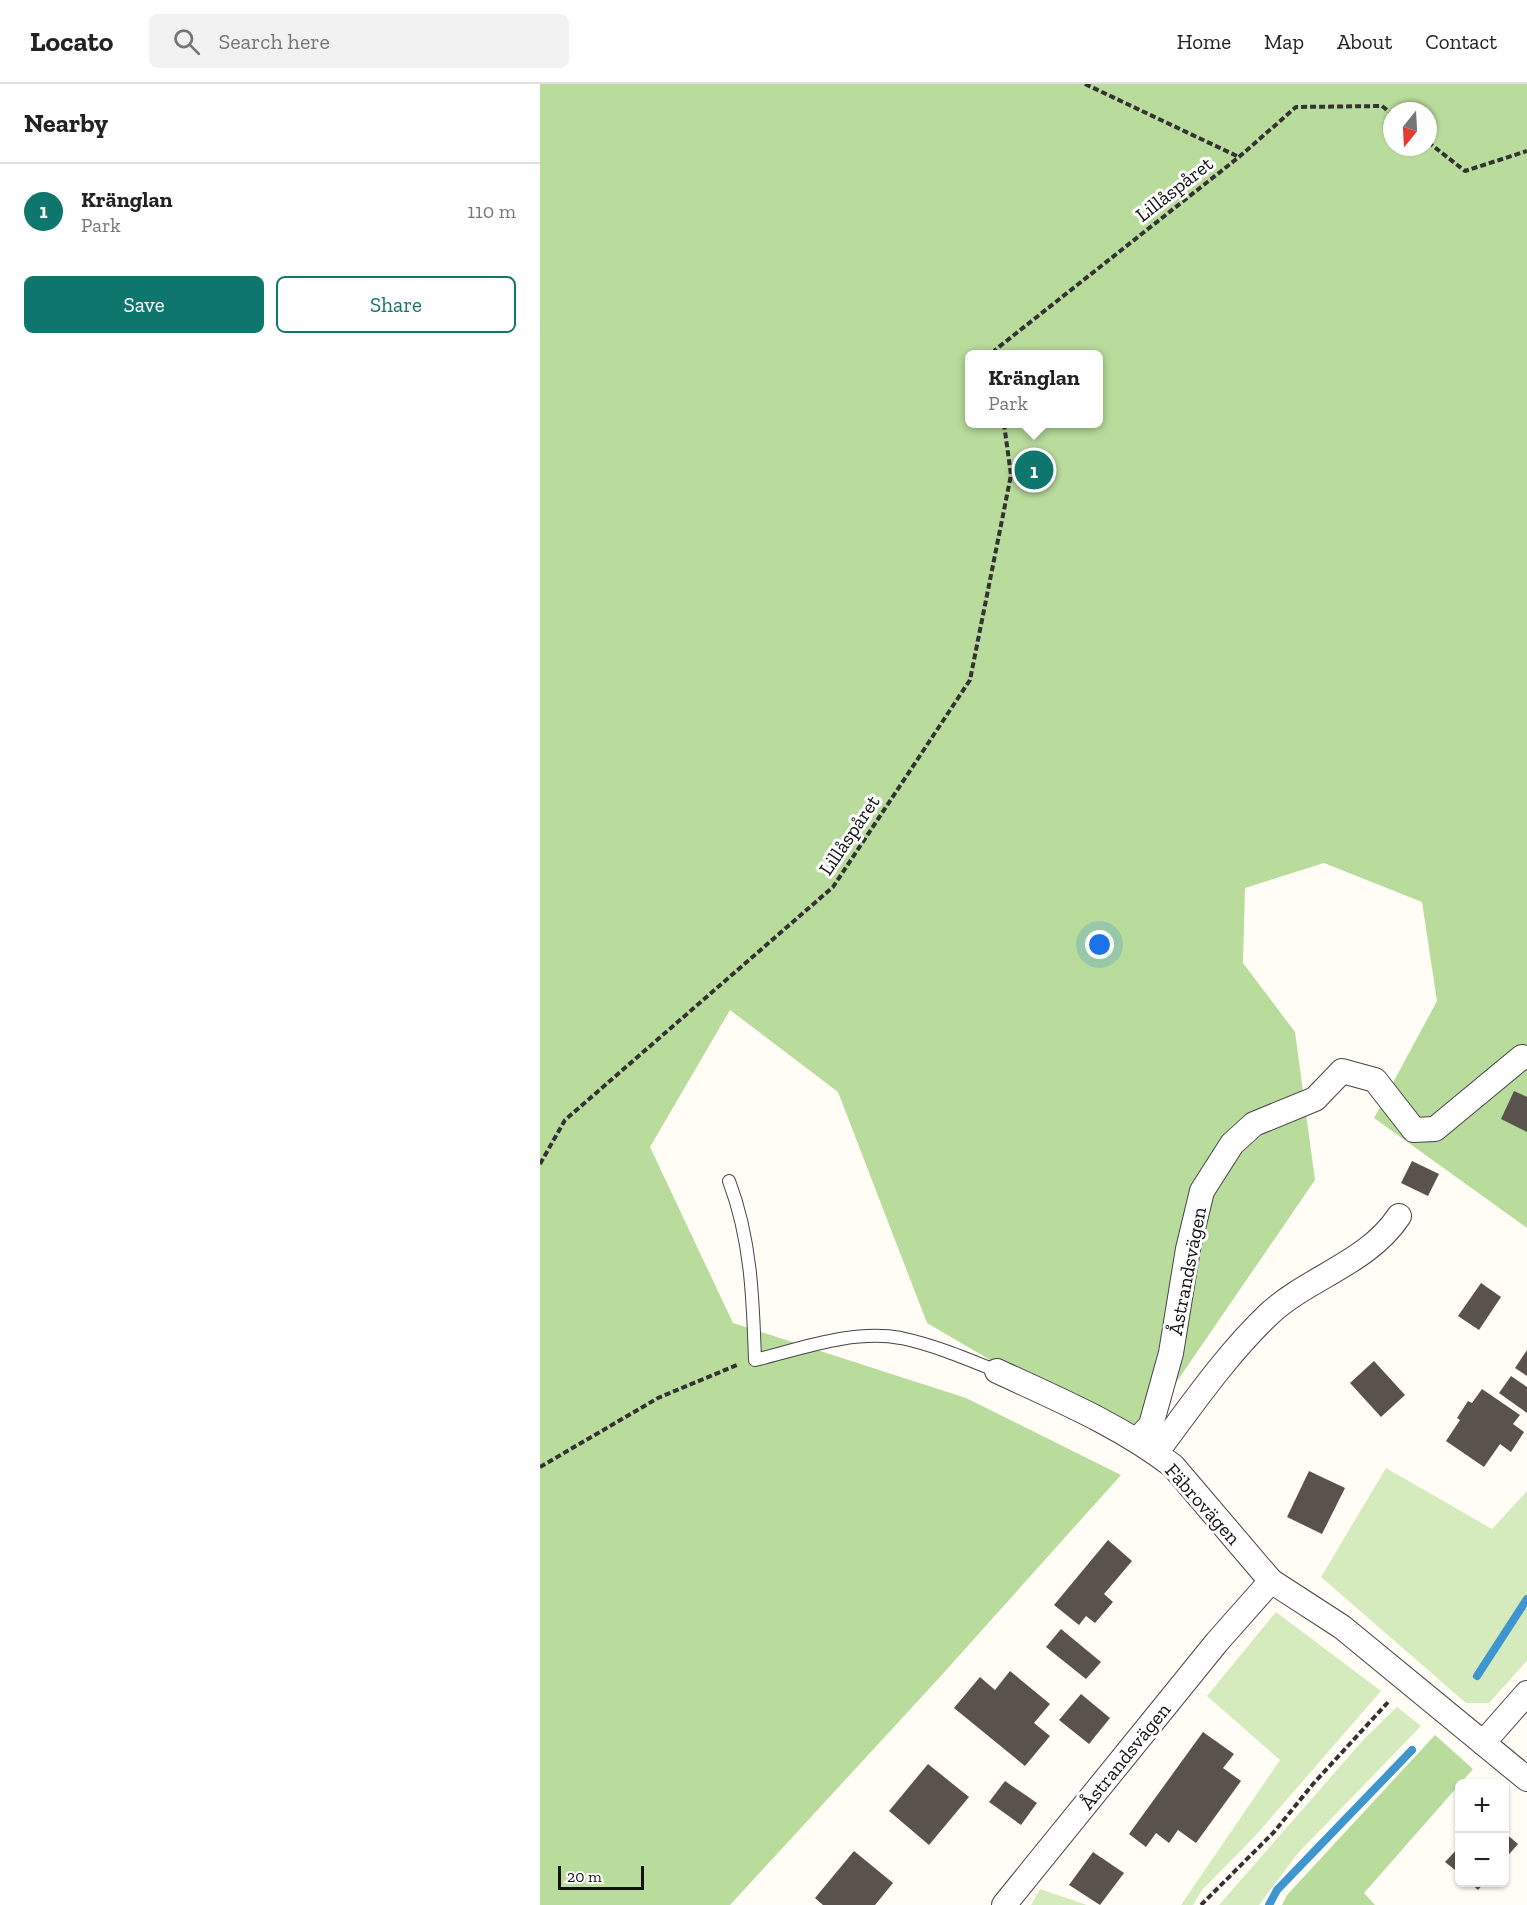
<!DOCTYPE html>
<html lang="en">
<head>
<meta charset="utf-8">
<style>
  :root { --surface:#fff; --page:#f2f2f2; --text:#222; --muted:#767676; --line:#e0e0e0; --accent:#0f766e }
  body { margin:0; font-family:"Zilla Slab",serif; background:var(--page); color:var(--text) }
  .controls { position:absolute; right:18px; bottom:18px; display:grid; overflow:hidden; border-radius:9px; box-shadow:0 2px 4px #0004 }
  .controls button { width:54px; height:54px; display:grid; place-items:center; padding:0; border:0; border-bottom:2px solid var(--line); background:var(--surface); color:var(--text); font:30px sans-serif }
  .compass { position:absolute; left:843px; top:18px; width:54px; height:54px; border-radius:50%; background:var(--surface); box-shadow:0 2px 4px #0004; rotate:198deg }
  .scale { position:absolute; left:18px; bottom:15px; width:86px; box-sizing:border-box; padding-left:6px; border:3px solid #111; border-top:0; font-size:16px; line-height:21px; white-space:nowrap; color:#111; -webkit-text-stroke:4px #fff; paint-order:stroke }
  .you { position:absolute; left:560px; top:861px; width:21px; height:21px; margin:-15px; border:4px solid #fff; border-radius:50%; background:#1a73e8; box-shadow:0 0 0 9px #1a73e833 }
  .badge { display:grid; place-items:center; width:39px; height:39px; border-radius:50%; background:var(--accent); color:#fff; font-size:20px; font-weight:700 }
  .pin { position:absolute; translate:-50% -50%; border:3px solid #fff; box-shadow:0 2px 6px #0006 }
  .popup { position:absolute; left:425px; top:266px; width:138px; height:78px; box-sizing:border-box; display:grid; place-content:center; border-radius:9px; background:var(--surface); filter:drop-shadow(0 2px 4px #0005); font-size:20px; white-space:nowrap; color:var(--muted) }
  .popup b { font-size:22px; color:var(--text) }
  .popup::after { content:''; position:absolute; left:50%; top:100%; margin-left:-12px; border:12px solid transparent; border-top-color:var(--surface) }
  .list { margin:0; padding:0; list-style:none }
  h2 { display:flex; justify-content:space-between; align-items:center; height:78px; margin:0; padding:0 24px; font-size:26px }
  h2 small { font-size:20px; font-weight:400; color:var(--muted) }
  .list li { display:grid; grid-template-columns:39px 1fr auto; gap:18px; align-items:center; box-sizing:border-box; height:96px; padding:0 24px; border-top:2px solid var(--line) }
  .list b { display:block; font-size:22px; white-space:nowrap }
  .list p { margin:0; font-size:20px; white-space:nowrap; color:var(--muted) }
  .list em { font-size:20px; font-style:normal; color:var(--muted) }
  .actions { display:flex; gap:12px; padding:18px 24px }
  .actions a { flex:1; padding:14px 0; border:2px solid var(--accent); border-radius:9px; text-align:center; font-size:21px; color:var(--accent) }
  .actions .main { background:var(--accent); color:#fff }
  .icon { flex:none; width:33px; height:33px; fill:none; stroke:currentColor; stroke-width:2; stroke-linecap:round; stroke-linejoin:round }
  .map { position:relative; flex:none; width:987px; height:1821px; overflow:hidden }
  header { display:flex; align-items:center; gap:36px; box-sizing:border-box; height:84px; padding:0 30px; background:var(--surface); border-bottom:2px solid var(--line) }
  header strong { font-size:28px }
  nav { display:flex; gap:33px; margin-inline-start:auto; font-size:21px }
  .search { width:420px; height:54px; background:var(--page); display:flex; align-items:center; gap:15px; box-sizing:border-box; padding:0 21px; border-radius:9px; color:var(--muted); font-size:22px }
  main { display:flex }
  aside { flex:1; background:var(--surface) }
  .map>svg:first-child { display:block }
</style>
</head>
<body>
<header>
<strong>Locato</strong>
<div class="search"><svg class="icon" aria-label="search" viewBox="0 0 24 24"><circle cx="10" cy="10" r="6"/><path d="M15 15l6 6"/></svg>Search here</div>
<nav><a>Home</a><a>Map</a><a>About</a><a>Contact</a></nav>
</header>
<main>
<aside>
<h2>Nearby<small></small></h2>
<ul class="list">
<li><span class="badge">1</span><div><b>Kränglan</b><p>Park</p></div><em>110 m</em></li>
</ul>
<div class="actions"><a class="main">Save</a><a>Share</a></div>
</aside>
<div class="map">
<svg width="987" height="1821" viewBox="0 0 987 1821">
  <rect width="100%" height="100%" fill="#fffdf5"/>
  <g fill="#d5ebbd">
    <polygon points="846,1384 952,1445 987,1407 987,1577 949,1619 926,1619 781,1493"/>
    <polygon points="736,1528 841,1607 716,1751 662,1806 653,1821 641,1821 740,1676 667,1612"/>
    <polygon points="857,1623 881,1642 758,1769 719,1821 679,1821 824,1655"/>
    <polygon points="500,1805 547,1821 491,1821"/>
  </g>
  <g fill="#b9dc9c" fill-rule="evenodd">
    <path d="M0,0H987V1144L834,1034L897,917L882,818L784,779L705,804L703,879L755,948L775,1096L594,1360L387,1239L298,1008L190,926L110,1063L193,1239L426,1314L581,1391L399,1594L190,1821H0ZM852,27H888V63H852ZM430,270H558V340H430Z"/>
    <polygon points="895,1651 933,1685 824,1809 835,1821 742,1821 747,1811"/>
  </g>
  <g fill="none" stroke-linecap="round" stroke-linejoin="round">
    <g stroke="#3f96cf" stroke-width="8">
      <polyline points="937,1592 987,1515"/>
      <polyline points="729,1821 737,1806 872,1666"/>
    </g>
  </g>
  <g fill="#5a524d">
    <polygon points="974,1007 987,1013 987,1048 961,1035"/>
    <polygon points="872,1077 899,1090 888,1112 861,1099"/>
    <polygon points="941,1199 961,1213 939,1246 918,1232"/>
    <polygon points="987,1266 987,1292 975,1284"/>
    <polygon points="834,1277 865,1311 841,1333 810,1299"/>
    <polygon points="971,1292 987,1303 987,1329 959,1309"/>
    <polygon points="942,1305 980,1331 973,1340 984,1348 971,1368 960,1360 944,1383 906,1357 920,1336 917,1334 928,1317 932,1319"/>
    <polygon points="769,1387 805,1404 782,1450 747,1433"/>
    <polygon points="568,1456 592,1477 564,1510 573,1518 555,1539 546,1532 539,1541 514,1521"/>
    <polygon points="521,1545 561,1578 546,1595 506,1563"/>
    <polygon points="470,1587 510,1620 494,1639 510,1652 485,1682 414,1624 440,1593 455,1606"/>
    <polygon points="541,1610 570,1634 549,1660 519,1636"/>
    <polygon points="663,1648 694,1670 683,1684 701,1697 656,1759 638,1746 629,1759 616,1749 606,1763 589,1750"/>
    <polygon points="388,1680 429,1713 389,1761 349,1727"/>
    <polygon points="465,1697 497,1719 481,1741 449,1718"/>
    <polygon points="964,1748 978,1760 964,1776"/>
    <polygon points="920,1762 920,1790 905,1778"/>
    <polygon points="314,1767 353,1799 335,1821 283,1821 275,1814"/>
    <polygon points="553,1768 584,1789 560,1821 529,1801"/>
    <polygon points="929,1798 945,1798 938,1806"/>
  </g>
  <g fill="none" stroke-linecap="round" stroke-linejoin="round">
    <g stroke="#444" stroke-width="14">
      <path id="lane" d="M189,1097C211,1155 213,1214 215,1276C260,1265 313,1245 361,1254C394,1261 425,1274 457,1287"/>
    </g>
    <g stroke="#444" stroke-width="26">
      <g id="street">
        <path d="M457,1287C517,1315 580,1341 633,1382L731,1497L802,1543L987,1695"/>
        <polyline points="597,1356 611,1341 631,1269 648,1165 662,1107 692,1060 714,1040 775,1015 802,987 835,996 874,1046 895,1045 982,973"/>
        <path d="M616,1369C651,1322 686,1271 729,1230C769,1193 828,1179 859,1132"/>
        <polyline points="943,1659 987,1609"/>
        <polyline points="464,1821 677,1558 731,1497"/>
      </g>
    </g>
    <g stroke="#333" stroke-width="4" stroke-dasharray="6 3" stroke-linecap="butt">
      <polyline points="545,0 699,73"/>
      <polyline points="888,58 925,87 987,67"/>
      <polyline points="455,270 455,266 699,73 756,23 842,22 852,30"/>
      <polyline points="0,1080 25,1036 293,803 430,596 471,391 464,340"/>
      <polyline points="0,1383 118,1314 197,1281"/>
      <polyline points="661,1821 734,1748 773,1700 850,1616"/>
    </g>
    <use href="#lane" stroke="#fff" stroke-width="12"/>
    <use href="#street" stroke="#fff" stroke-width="24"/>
  </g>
  <g text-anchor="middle" stroke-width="6" stroke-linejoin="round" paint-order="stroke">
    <g font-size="20" fill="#111" stroke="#fff">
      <text transform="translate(634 105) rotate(-38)" y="7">Lillåspåret</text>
      <text transform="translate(309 751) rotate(-56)" y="7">Lillåspåret</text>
      <text transform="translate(647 1187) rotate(-79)" y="7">Åstrandsvägen</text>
      <text transform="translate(663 1420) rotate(48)" y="7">Fäbrovägen</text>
      <text transform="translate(585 1672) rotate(-51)" y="7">Åstrandsvägen</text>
    </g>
  </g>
</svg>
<div class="controls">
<button>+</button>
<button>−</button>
</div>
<svg class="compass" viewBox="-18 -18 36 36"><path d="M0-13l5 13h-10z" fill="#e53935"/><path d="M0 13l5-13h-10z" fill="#767676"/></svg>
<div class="scale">20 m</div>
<div class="you"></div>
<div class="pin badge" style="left:494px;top:386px">1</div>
<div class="popup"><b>Kränglan</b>Park</div>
</div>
</main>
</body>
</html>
